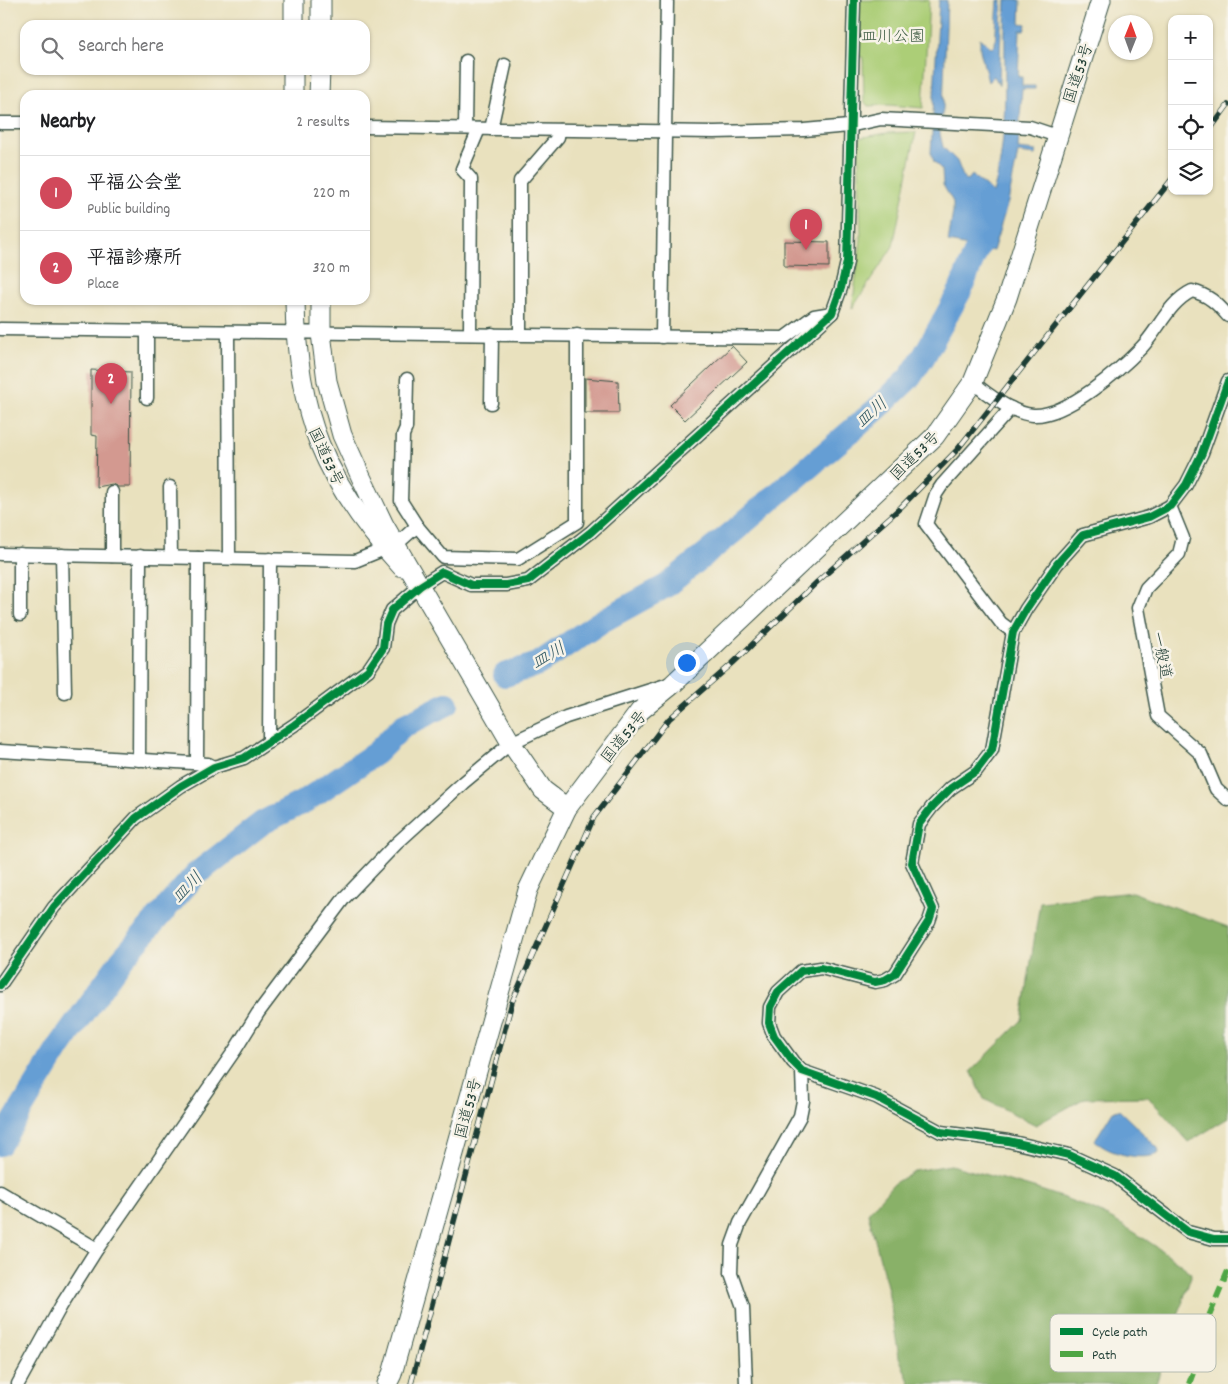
<!DOCTYPE html>
<html lang="en">
<head>
<meta charset="utf-8">
<style>
  :root { --surface:#fff; --page:#f2f2f2; --text:#202124; --muted:#757577; --line:#e0e0e0; --accent:#d1495b }
  body { margin:0; font-family:Dekko,"Klee One",sans-serif; background:var(--page); color:var(--text) }
  .controls { position:absolute; right:15px; top:15px; display:grid; overflow:hidden; border-radius:10px; box-shadow:0 1px 4px #0004 }
  .controls button { width:45px; height:45px; display:grid; place-items:center; padding:0; border:0; border-bottom:1px solid var(--line); background:var(--surface); color:var(--text); font:25px sans-serif }
  .compass { position:absolute; left:1108px; top:15px; width:45px; height:45px; border-radius:50%; background:var(--surface); box-shadow:0 1px 4px #0004; rotate:1deg }
  .you { position:absolute; left:686px; top:662px; width:18px; height:18px; margin:-12px; border:4px solid #fff; border-radius:50%; background:#1a73e8; box-shadow:0 0 0 8px #1a73e833 }
  .badge { display:grid; place-items:center; width:32px; height:32px; border-radius:50%; background:var(--accent); color:#fff; font-size:16px; font-weight:700 }
  .pin { position:absolute; translate:-50% -41px; filter:drop-shadow(0 1px 2px #0008) }
  .pin::after { content:''; position:absolute; top:26px; width:18px; height:15px; background:inherit; clip-path:polygon(0 0,100% 0,50% 100%) }
  .list { margin:0; padding:0; list-style:none }
  h2 { display:flex; justify-content:space-between; align-items:center; height:65px; margin:0; padding:0 20px; font-size:21px }
  h2 small { font-size:16px; font-weight:400; color:var(--muted) }
  .list li { display:grid; grid-template-columns:32px 1fr auto; gap:15px; align-items:center; box-sizing:border-box; height:75px; padding:0 20px; border-top:1px solid var(--line) }
  .list b { display:block; font-size:19px; white-space:nowrap }
  .list p { margin:0; font-size:16px; white-space:nowrap; color:var(--muted) }
  .list em { font-size:16px; font-style:normal; color:var(--muted) }
  .icon { flex:none; width:28px; height:28px; fill:none; stroke:currentColor; stroke-width:2; stroke-linecap:round; stroke-linejoin:round }
  .map { position:relative; flex:none; width:1228px; height:1384px; overflow:hidden }
  .search { position:absolute; background:var(--surface); box-shadow:0 1px 4px #0004; left:20px; top:20px; width:350px; height:55px; display:flex; align-items:center; gap:12px; box-sizing:border-box; padding:0 18px; border-radius:15px; color:var(--muted); font-size:19px }
  .panel { position:absolute; background:var(--surface); box-shadow:0 1px 4px #0004; left:20px; top:90px; width:350px; height:215px; border-radius:15px }
  .map>svg:first-child { display:block }
</style>
</head>
<body>
<div class="map">
<svg width="1228" height="1384" viewBox="0 0 1228 1384">
  <rect width="100%" height="100%" fill="#f7f3e8"/>
  <filter id="ink" filterUnits="userSpaceOnUse"><feTurbulence type="fractalNoise" baseFrequency=".02" numOctaves="2"/><feDisplacementMap in="SourceGraphic" scale="10" xChannelSelector="R" yChannelSelector="G"/><feConvolveMatrix kernelMatrix="1 2 1 2 8 2 1 2 1" color-interpolation-filters="sRGB"/></filter>
  <filter id="wash" filterUnits="userSpaceOnUse"><feTurbulence type="fractalNoise" baseFrequency=".0096" numOctaves="4" result="noise"/><feDisplacementMap in="SourceGraphic" scale="20" xChannelSelector="R" yChannelSelector="G"/><feGaussianBlur stdDeviation="1.12" result="paint"/><feColorMatrix in="noise" values="0 0 0 0 0 0 0 0 0 0 0 0 0 0 0 0 0 1.4 0 .05"/><feComposite in="paint" operator="in"/></filter>
  <g filter="url(#wash)">
    <rect width="100%" height="100%" fill="#e9e1be"/>
    <g fill="#acce77" stroke="#668656">
      <polygon points="860,0 929,0 923,108 889,105 868,106 864,101 863,57 859,57"/>
      <polygon points="916,132 893,246 852,309 861,239 858,138 887,133"/>
    </g>
    <g fill="#89b168" stroke="#54774e">
      <polygon points="1132,892 1228,927 1228,1118 1189,1142 1148,1097 1085,1098 1036,1125 984,1099 971,1071 1022,1020 1040,902"/>
      <path d="M951,1165C999,1179 1051,1190 1096,1211C1131,1228 1162,1250 1192,1273L1156,1384H910L899,1357L888,1290L868,1213L893,1184L914,1171Z"/>
    </g>
    <g fill="#659ed4" stroke="#426e84">
      <path d="M939,0H947L943,109L939,130L943,147L957,161L964,179L968,180L972,175L993,193C1011,131 1002,64 1006,0H1021L1020,23L1026,24L1025,30H1020L1018,77H1022V86H1035V89H1022L1018,149L1036,151L1035,155L1018,153L1008,202L993,251L948,242L953,212V202L943,185L942,170L934,162L931,153Z"/>
      <polygon points="998,0 1002,0 999,85 994,76 988,82 980,50 980,38 992,48 995,45"/>
      <path d="M1119,1110L1158,1148L1159,1153C1145,1162 1106,1154 1095,1140L1113,1111Z"/>
    </g>
    <g fill="none" stroke-linecap="round" stroke-linejoin="round">
      <g stroke="#659ed4" stroke-width="24">
        <polyline points="505,675 538,664 602,621 666,586 733,532 878,408 910,377 924,356 960,291 989,219"/>
        <polyline points="0,1144 60,1046 122,959 195,875 262,823 305,801 376,753 403,726 447,704"/>
      </g>
    </g>
    <g id="blocks">
      <g fill="#d39990">
        <polygon points="784,241 829,242 829,267 784,266"/>
        <polygon points="732,346 747,362 685,420 670,405"/>
        <polygon points="91,370 131,372 130,487 118,487 112,484 96,487 97,436 91,435"/>
        <polygon points="585,378 618,381 619,413 585,413"/>
      </g>
    </g>
  </g>
  <g filter="url(#ink)">
    <use href="#blocks" fill-opacity="0" stroke="#3d5649" stroke-width="1"/>
    <g fill="none" stroke-linecap="round" stroke-linejoin="round">
      <g stroke="#3d5649" stroke-width="15">
        <g id="minor">
          <polyline points="0,123 25,123"/>
          <polyline points="365,127 714,132 804,130 849,126 881,119 1030,127 1057,136"/>
          <polyline points="465,128 466,61"/>
          <polyline points="491,129 505,65"/>
          <polyline points="0,329 784,338 814,316 832,313"/>
          <polyline points="147,331 147,398"/>
          <polyline points="228,333 229,558"/>
          <polyline points="470,334 471,179 462,169 479,129"/>
          <polyline points="520,334 520,181 558,137 559,130"/>
          <polyline points="662,337 667,0"/>
          <polyline points="407,379 406,428 403,435 401,501 417,526"/>
          <polyline points="1228,381 1202,453 1186,485 1170,506 1149,517 1083,535 1057,564 1026,609 1013,632 992,750 976,771 951,788 932,807 919,824 912,863 933,909 929,921 895,974 885,980 875,982 821,968 801,971 778,992 770,1007 769,1023 774,1036 793,1062 802,1071 876,1097 941,1132 1008,1141 1069,1155 1115,1176 1188,1232 1214,1239 1228,1239"/>
          <path d="M973,382C986,394 1014,414 1033,415C1066,417 1120,370 1142,347C1159,329 1169,302 1192,291C1208,295 1217,303 1228,316"/>
          <polyline points="491,403 492,334"/>
          <polyline points="1011,408 942,485 936,494 926,524 1001,623 1013,632"/>
          <polyline points="170,487 171,557"/>
          <polyline points="1170,506 1183,538 1179,554 1146,588 1138,608 1158,716 1201,754 1216,789 1228,800"/>
          <polyline points="0,554 355,561 397,544 417,526 443,557 518,559 577,522 577,335"/>
          <polyline points="20,554 20,615"/>
          <polyline points="62,555 65,693"/>
          <polyline points="112,556 112,492"/>
          <polyline points="269,742 270,559"/>
          <polyline points="0,751 208,764 214,767"/>
          <polyline points="139,760 140,556"/>
          <polyline points="197,763 198,558"/>
          <polyline points="0,985 54,907 136,818 181,786 214,767 244,758 294,725 368,670 383,648 386,624 392,610 420,586 442,572 471,585 506,585 528,581 591,532 832,313 841,288 847,262 854,0"/>
          <polyline points="0,1192 97,1249"/>
          <polyline points="18,1384 61,1306 97,1249 235,1050 258,1013 345,897 396,844 463,783 511,743 566,717 666,685"/>
          <polyline points="746,1384 743,1307 731,1273 732,1245 740,1223 800,1116 803,1101 802,1071"/>
        </g>
      </g>
      <g stroke="#3d5649" stroke-width="21">
        <g id="highway">
          <polyline points="294,25 294,0"/>
          <polyline points="321,25 321,0"/>
          <polyline points="293,95 293,70"/>
          <polyline points="319,95 320,70"/>
          <path d="M295,300C296,414 325,483 402,567"/>
          <polyline points="321,300 321,333 327,381 342,435 361,477 384,525 511,743 543,790 567,808"/>
          <polyline points="387,1384 392,1374 528,890 567,808 640,711 673,684 935,436 973,382 1007,298 1101,0"/>
        </g>
      </g>
      <use href="#minor" stroke="#fff" stroke-width="12"/>
      <use href="#highway" stroke="#fff" stroke-width="19"/>
      <g stroke="#1f3d34" stroke-width="5.5">
        <g id="rail">
          <polyline points="1209,131 1228,105"/>
          <polyline points="411,1384 512,1002 594,817 669,719 733,663 817,582 900,508 957,450 1172,179"/>
        </g>
      </g>
      <use href="#rail" stroke="#f7f3e8" stroke-width="4" stroke-dasharray="11" stroke-linecap="butt"/>
      <polyline stroke="#4fa644" stroke-width="6" stroke-dasharray="12 6" stroke-linecap="butt" points="1189,1384 1194,1370 1199,1340 1228,1271"/>
      <g stroke="#f7f3e8" stroke-width="11">
        <g id="cycleway">
          <polyline points="1228,381 1202,453 1186,485 1170,506 1149,517 1083,535 1057,564 1026,609 1013,632 992,750 976,771 951,788 932,807 919,824 912,863 933,909 929,921 895,974 885,980 875,982 821,968 801,971 778,992 770,1007 769,1023 774,1036 793,1062 802,1071 876,1097 941,1132 1008,1141 1069,1155 1115,1176 1188,1232 1214,1239 1228,1239"/>
          <polyline points="0,985 54,907 136,818 181,786 214,767 244,758 294,725 368,670 383,648 386,624 392,610 420,586 442,572 471,585 506,585 528,581 591,532 832,313 841,288 847,262 854,0"/>
        </g>
      </g>
      <use href="#cycleway" stroke="#00873e" stroke-width="8"/>
    </g>
  </g>
  <g text-anchor="middle" stroke-width="5" stroke-linejoin="round" paint-order="stroke">
    <g font-size="16" fill="#3b5a41" stroke="#f7f3e8">
      <text x="893" y="41">皿川公園</text>
    </g>
    <g font-size="16" fill="#1f3d34" stroke="#f7f3e8">
      <text transform="translate(1077 73) rotate(-72)" y="6">国道53号</text>
      <text transform="translate(914 455) rotate(-45)" y="6">国道53号</text>
      <text transform="translate(327 456) rotate(65)" y="6">国道53号</text>
      <text transform="translate(1163 655) rotate(79)" y="6">一般道</text>
      <text transform="translate(623 736) rotate(-51)" y="6">国道53号</text>
      <text transform="translate(467 1108) rotate(-75)" y="6">国道53号</text>
    </g>
    <g font-size="18" font-style="italic" fill="#345a64" stroke="#f7f3e8">
      <text transform="translate(871 412) rotate(-42)" y="6">皿川</text>
      <text transform="translate(548 655) rotate(-30)" y="6">皿川</text>
      <text transform="translate(187 887) rotate(-46)" y="6">皿川</text>
    </g>
  </g>
  <rect x="1050" y="1314" width="166" height="58" rx="8" fill="#f7f3e8" stroke="#b6bcb2" stroke-width="1"/>
  <rect x="1060" y="1328" width="23" height="7" fill="#00873e"/>
  <rect x="1060" y="1351" width="23" height="6" fill="#4fa644"/>
  <g font-size="14" fill="#1f3d34">
    <text x="1092" y="1336">Cycle path</text>
    <text x="1092" y="1359">Path</text>
  </g>
</svg>
<div class="controls">
<button>+</button>
<button>−</button>
<button><svg class="icon" aria-label="locate" viewBox="0 0 24 24"><circle cx="12" cy="12" r="6"/><path d="M12 2v4M12 18v4M2 12h4M18 12h4"/></svg></button>
<button><svg class="icon" aria-label="layers" viewBox="0 0 24 24"><path d="M12 4l9 5-9 5-9-5zM3 14l9 5 9-5"/></svg></button>
</div>
<svg class="compass" viewBox="-18 -18 36 36"><path d="M0-13l5 13h-10z" fill="#e53935"/><path d="M0 13l5-13h-10z" fill="#757577"/></svg>
<div class="you"></div>
<div class="pin badge" style="left:806px;top:250px">1</div>
<div class="pin badge" style="left:111px;top:404px">2</div>
<div class="search"><svg class="icon" aria-label="search" viewBox="0 0 24 24"><circle cx="10" cy="10" r="6"/><path d="M15 15l6 6"/></svg>Search here</div>
<section class="panel">
<h2>Nearby<small>2 results</small></h2>
<ul class="list">
<li><span class="badge">1</span><div><b>平福公会堂</b><p>Public building</p></div><em>220 m</em></li>
<li><span class="badge">2</span><div><b>平福診療所</b><p>Place</p></div><em>320 m</em></li>
</ul>
</section>
</div>
</body>
</html>
